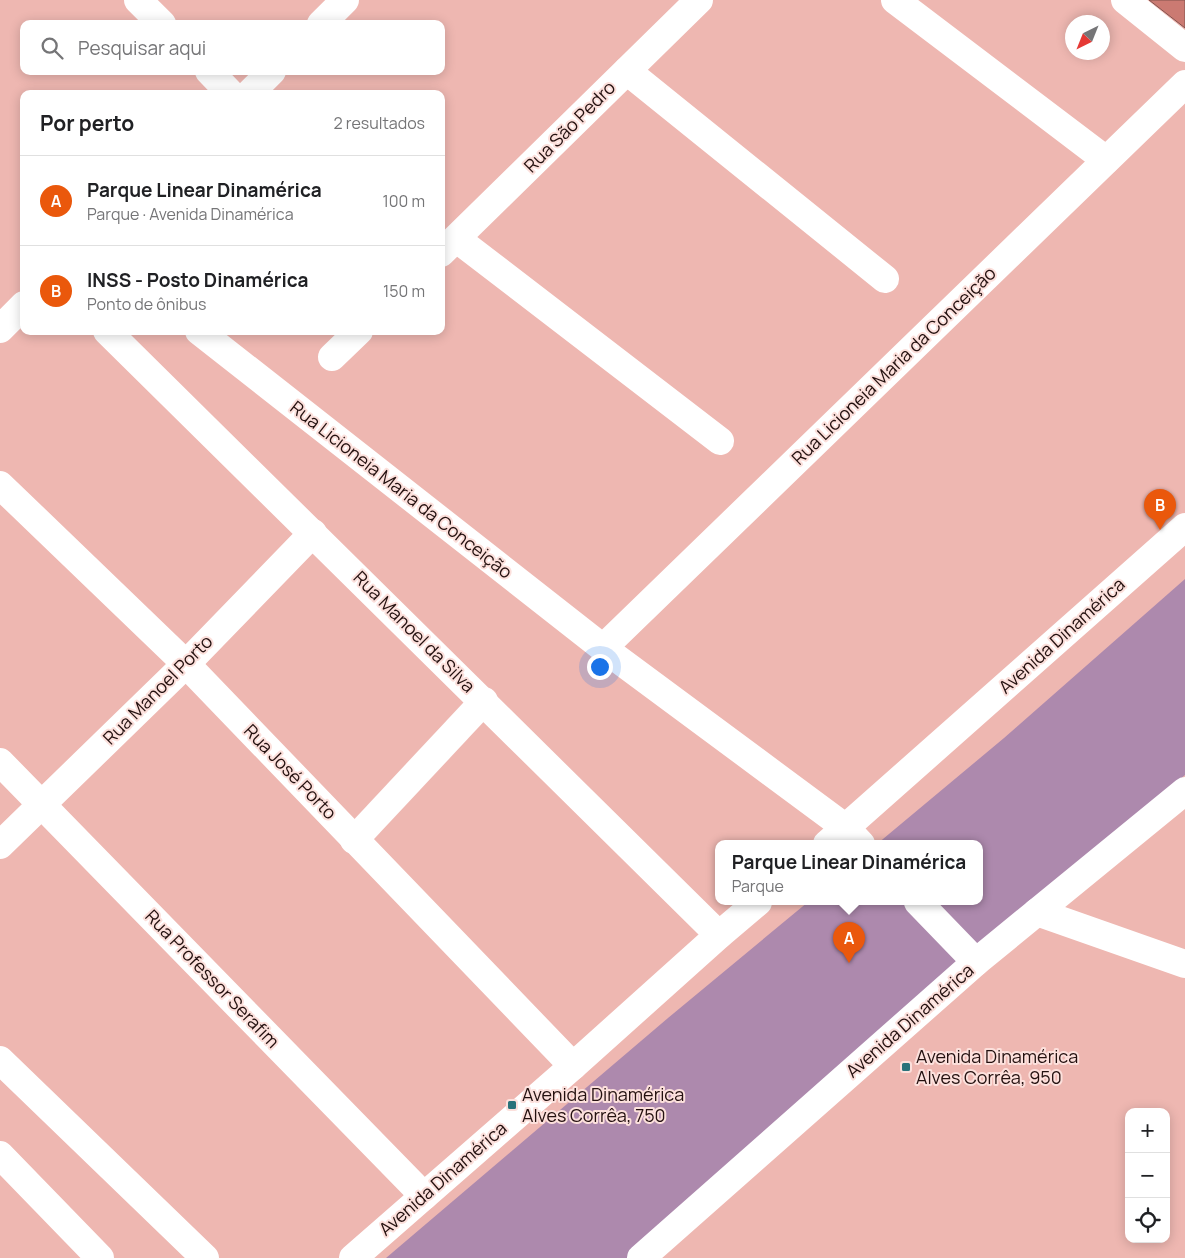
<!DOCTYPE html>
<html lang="pt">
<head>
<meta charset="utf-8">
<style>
  :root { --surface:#fff; --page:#f6f6f6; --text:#202124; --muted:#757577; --line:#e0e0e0; --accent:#ea580c }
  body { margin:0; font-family:Manrope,sans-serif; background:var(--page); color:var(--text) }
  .controls { position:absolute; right:15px; bottom:15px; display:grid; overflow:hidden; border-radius:10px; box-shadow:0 2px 12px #0003 }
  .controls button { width:45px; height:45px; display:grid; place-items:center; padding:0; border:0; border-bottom:1px solid var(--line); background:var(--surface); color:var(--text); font:25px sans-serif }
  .compass { position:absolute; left:1065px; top:15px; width:45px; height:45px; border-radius:50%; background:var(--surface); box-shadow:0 2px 12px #0003; rotate:223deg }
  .you { position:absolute; left:599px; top:666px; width:18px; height:18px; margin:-12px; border:4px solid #fff; border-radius:50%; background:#1a73e8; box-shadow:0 0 0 8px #1a73e833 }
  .badge { display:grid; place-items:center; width:32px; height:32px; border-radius:50%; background:var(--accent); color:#fff; font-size:16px; font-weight:700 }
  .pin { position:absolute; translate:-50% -41px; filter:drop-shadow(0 1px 2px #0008) }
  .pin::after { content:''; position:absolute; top:26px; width:18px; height:15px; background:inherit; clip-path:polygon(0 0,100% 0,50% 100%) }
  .popup { position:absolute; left:715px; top:840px; width:268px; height:65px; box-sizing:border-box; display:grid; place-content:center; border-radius:10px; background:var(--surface); filter:drop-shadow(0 1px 4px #0005); font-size:16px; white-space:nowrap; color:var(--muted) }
  .popup b { font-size:19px; color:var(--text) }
  .popup::after { content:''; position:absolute; left:50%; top:100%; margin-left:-10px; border:10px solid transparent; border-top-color:var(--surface) }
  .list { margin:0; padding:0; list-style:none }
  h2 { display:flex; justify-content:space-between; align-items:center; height:65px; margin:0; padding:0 20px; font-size:21px }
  h2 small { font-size:16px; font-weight:400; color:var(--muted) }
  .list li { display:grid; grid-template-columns:32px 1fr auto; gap:15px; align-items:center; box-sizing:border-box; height:90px; padding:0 20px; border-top:1px solid var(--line) }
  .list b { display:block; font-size:19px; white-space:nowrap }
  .list p { margin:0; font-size:16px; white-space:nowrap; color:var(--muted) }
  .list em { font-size:16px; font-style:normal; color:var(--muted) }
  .icon { flex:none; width:28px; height:28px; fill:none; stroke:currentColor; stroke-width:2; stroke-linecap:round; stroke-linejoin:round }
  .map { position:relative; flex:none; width:1185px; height:1258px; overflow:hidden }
  .search { position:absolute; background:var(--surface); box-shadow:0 2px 12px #0003; left:20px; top:20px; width:425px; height:55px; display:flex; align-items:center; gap:12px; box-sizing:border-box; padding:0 18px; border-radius:10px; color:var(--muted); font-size:19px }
  .panel { position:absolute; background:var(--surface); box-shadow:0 2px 12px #0003; left:20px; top:90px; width:425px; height:245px; border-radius:10px }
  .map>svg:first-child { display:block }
</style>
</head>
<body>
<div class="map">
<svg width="1185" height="1258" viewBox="0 0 1185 1258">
  <rect width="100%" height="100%" fill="#eeb7b1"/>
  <polygon fill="#ad89ad" points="1185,579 1185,775 1026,909 631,1258 386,1258 668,1018 808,902 979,902 979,844 877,844 1004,738"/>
  <polygon fill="#cb7a72" stroke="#81524d" points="1149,0 1185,0 1185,28"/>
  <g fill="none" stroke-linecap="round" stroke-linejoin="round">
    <g stroke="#fff" stroke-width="28">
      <polyline points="138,0 162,24"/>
      <polyline points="895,0 1106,160"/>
      <polyline points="1125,0 1185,48"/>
      <polyline points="321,24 345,0"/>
      <polyline points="209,71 231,94"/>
      <polyline points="627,71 885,279"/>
      <polyline points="249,94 272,71"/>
      <polyline points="457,239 720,441"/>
      <polyline points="441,253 699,0"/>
      <polyline points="0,329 24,305"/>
      <polyline points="107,331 719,935"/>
      <polyline points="199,331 603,648 846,828 861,844"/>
      <polyline points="332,357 359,331"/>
      <polyline points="0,485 186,664 573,1066"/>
      <polyline points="603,648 1185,84"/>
      <polyline points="0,762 424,1196"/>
      <polyline points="354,840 484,701"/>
      <polyline points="0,845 186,664 313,533"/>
      <polyline points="918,902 976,962"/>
      <polyline points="1037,912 1185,964"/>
      <polyline points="0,1060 205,1258"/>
      <polyline points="0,1155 100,1258"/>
    </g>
    <g stroke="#fff" stroke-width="28">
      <polyline points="827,844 1185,527"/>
      <polyline points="353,1258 573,1066 719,935 758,902"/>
      <polyline points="641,1258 976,962 1185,791"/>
    </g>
  </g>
  <g fill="#29727a" stroke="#fce0dc" stroke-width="2">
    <rect x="901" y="1062" width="10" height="10" rx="2.5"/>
    <rect x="507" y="1100" width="10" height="10" rx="2.5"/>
  </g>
  <g text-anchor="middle" stroke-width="4" stroke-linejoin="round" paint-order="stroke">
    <g font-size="18" fill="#23100f" stroke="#fce0dc">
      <text transform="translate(570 127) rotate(-45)" y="6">Rua São Pedro</text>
      <text transform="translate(894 366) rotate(-44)" y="6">Rua Licioneia Maria da Conceição</text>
      <text transform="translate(401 490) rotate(38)" y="6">Rua Licioneia Maria da Conceição</text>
      <text transform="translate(414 632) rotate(45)" y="6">Rua Manoel da Silva</text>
      <text transform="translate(1062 636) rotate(-42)" y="6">Avenida Dinamérica</text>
      <text transform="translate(158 690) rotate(-45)" y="6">Rua Manoel Porto</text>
      <text transform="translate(290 772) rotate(46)" y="6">Rua José Porto</text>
      <text transform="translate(212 979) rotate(46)" y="6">Rua Professor Serafim</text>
      <text transform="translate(910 1021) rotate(-41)" y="6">Avenida Dinamérica</text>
      <text transform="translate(443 1179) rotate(-41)" y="6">Avenida Dinamérica</text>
    </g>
    <g font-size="18" fill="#23100f" stroke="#fce0dc" text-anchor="start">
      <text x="916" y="1063">Avenida Dinamérica<tspan x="916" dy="21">Alves Corrêa, 950</tspan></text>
      <text x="522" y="1101">Avenida Dinamérica<tspan x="522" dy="21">Alves Corrêa, 750</tspan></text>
    </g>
  </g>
</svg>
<div class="controls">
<button>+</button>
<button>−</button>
<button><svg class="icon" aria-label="locate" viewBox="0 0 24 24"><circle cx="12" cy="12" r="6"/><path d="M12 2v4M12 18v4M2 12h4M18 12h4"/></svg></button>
</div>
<svg class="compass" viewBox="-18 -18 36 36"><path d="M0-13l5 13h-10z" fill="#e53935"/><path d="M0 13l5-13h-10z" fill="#757577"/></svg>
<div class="you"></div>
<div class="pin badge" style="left:849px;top:963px">A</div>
<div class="popup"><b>Parque Linear Dinamérica</b>Parque</div>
<div class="pin badge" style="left:1160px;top:530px">B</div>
<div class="search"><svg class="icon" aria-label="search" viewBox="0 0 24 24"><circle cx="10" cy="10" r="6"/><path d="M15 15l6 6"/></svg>Pesquisar aqui</div>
<section class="panel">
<h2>Por perto<small>2 resultados</small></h2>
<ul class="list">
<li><span class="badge">A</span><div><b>Parque Linear Dinamérica</b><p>Parque · Avenida Dinamérica</p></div><em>100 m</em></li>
<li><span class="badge">B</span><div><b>INSS - Posto Dinamérica</b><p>Ponto de ônibus</p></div><em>150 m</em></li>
</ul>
</section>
</div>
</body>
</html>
